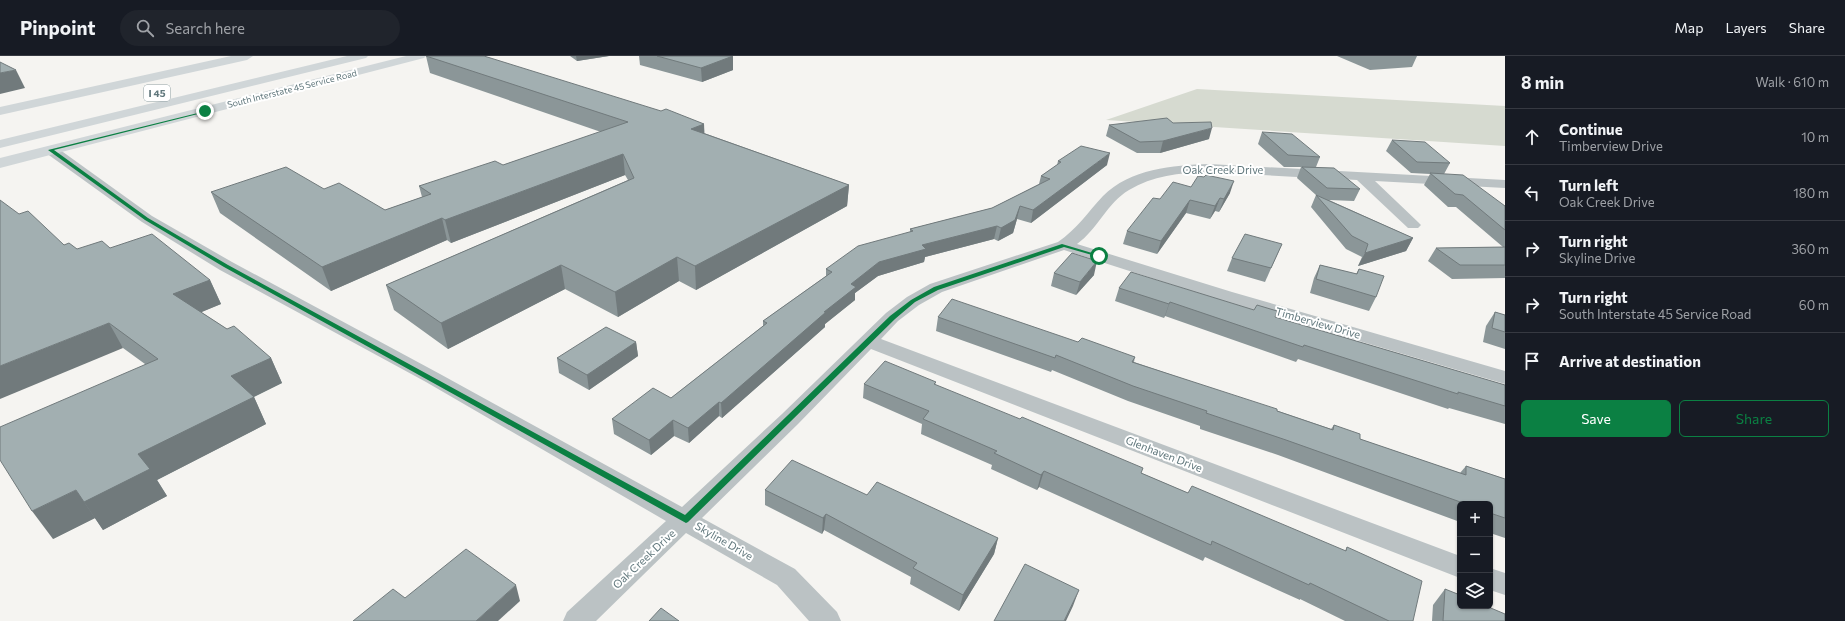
<!DOCTYPE html>
<html lang="en">
<head>
<meta charset="utf-8">
<style>
  :root { --surface:#171b24; --page:#20242c; --text:#f1f3f6; --muted:#9ea1a6; --line:#363941; --accent:#0b8043 }
  body { margin:0; font-family:Commissioner,sans-serif; background:var(--page); color:var(--text) }
  .controls { position:absolute; right:12px; bottom:12px; display:grid; overflow:hidden; border-radius:6px; box-shadow:0 1px 3px #0004 }
  .controls button { width:36px; height:36px; display:grid; place-items:center; padding:0; border:0; border-bottom:1px solid var(--line); background:var(--surface); color:var(--text); font:20px sans-serif }
  .stop { position:absolute; width:12px; height:12px; margin:-9px; border:3px solid #0b8043; border-radius:50%; background:#fff }
  .stop.end { background:#0b8043; border-color:#fff; box-shadow:0 1px 4px #0008 }
  .list { margin:0; padding:0; list-style:none }
  h2 { display:flex; justify-content:space-between; align-items:center; height:52px; margin:0; padding:0 16px; font-size:17px }
  h2 small { font-size:13px; font-weight:400; color:var(--muted) }
  .list li { display:grid; grid-template-columns:26px 1fr auto; gap:12px; align-items:center; box-sizing:border-box; height:56px; padding:0 16px; border-top:1px solid var(--line) }
  .list b { display:block; font-size:15px; white-space:nowrap }
  .list p { margin:0; font-size:13px; white-space:nowrap; color:var(--muted) }
  .list em { font-size:13px; font-style:normal; color:var(--muted) }
  .actions { display:flex; gap:8px; padding:12px 16px }
  .actions a { flex:1; padding:9px 0; border:1px solid var(--accent); border-radius:6px; text-align:center; font-size:14px; color:var(--accent) }
  .actions .main { background:var(--accent); color:#fff }
  .icon { flex:none; width:22px; height:22px; fill:none; stroke:currentColor; stroke-width:2; stroke-linecap:round; stroke-linejoin:round }
  .map { position:relative; flex:none; width:1505px; height:565px; overflow:hidden }
  header { display:flex; align-items:center; gap:24px; box-sizing:border-box; height:56px; padding:0 20px; background:var(--surface); border-bottom:1px solid var(--line) }
  header strong { font-size:19px }
  nav { display:flex; gap:22px; margin-inline-start:auto; font-size:14px }
  .search { width:280px; height:36px; background:var(--page); display:flex; align-items:center; gap:10px; box-sizing:border-box; padding:0 14px; border-radius:22px; color:var(--muted); font-size:15px }
  main { display:flex }
  aside { flex:1; background:var(--surface) }
  .map>svg:first-child { display:block }
</style>
</head>
<body>
<header>
<strong>Pinpoint</strong>
<div class="search"><svg class="icon" aria-label="search" viewBox="0 0 24 24"><circle cx="10" cy="10" r="6"/><path d="M15 15l6 6"/></svg>Search here</div>
<nav><a>Map</a><a>Layers</a><a>Share</a></nav>
</header>
<main>
<div class="map">
<svg width="1505" height="565" viewBox="0 0 1505 565">
  <rect width="100%" height="100%" fill="#f5f4f1"/>
  <polygon fill="#d6dad0" points="1197,33 1505,50 1505,90 1106,64"/>
  <g fill="none" stroke-linecap="round" stroke-linejoin="round">
    <g fill="#bbc2c4" fill-rule="evenodd">
      <path d="M51,90L56,91L152,160L232,206L440,318L682,451L782,358L886,257L907,241L930,228L1058,186C1077,173 1088,156 1103,140C1130,113 1173,109 1209,108L1505,124V132L1375,125L1418,166L1421,169L1418,172H1408L1357,124C1326,122 1295,121 1263,119C1219,117 1169,110 1129,134C1107,147 1098,173 1077,188L1232,236L1505,315V328L1220,244L1064,194L942,236L919,249L898,265L881,283L1460,500V522L871,293L798,368L702,462L795,513L837,556L841,565H809L777,529L686,477L596,565H563L567,556L666,465L426,326L220,214L142,166L46,97L44,94Z"/>
      <polygon points="1490,512 1505,517 1505,539 1490,534"/>
    </g>
    <g fill="#d0d6d8" fill-rule="evenodd">
      <polygon points="231,0 253,0 247,4 0,59 0,51"/>
      <polygon points="406,0 426,0 424,2 0,112 0,102"/>
    </g>
    <polygon fill="#d0d6d8" fill-rule="evenodd" points="347,0 368,0 366,2 0,92 0,84"/>
  </g>
  <g fill="#8b9698">
    <polygon points="426,0 704,68 704,77 849,129 847,150 696,234 679,225 618,261 565,233 448,293 394,254 386,229 628,124 625,119 451,187 447,184 331,235 220,157 211,136 324,133 385,154 422,141 419,130 503,109 601,76 430,17"/>
    <polygon points="570,0 609,0 577,5"/>
    <polygon points="639,0 732,0 733,14 702,26 640,9"/>
    <polygon points="1337,0 1417,0 1412,11 1370,14"/>
    <polygon points="1173,67 1209,83 1160,97 1137,97 1106,80 1109,69"/>
    <polygon points="1262,76 1320,101 1316,111 1360,133 1354,145 1329,144 1413,182 1406,195 1358,210 1362,201 1346,193 1311,151 1316,139 1297,122 1301,111 1284,111 1258,88"/>
    <polygon points="1392,84 1450,107 1444,118 1505,150 1505,222 1452,223 1428,205 1436,192 1503,191 1456,151 1448,151 1424,129 1430,118 1411,117 1386,95"/>
    <polygon points="1058,105 1107,109 1031,167 1017,163 1013,177 998,185 994,183 925,201 924,206 878,220 855,237 855,244 825,268 825,271 722,362 719,360 689,387 674,380 651,399 614,378 612,363 671,342 763,270 763,265 826,220 826,213 910,176 910,173 992,152 1039,128 1041,120 1057,109"/>
    <polygon points="1191,131 1230,137 1219,156 1215,155 1210,163 1186,157 1157,198 1123,188 1127,175 1160,143"/>
    <polygon points="19,158 64,189 77,193 110,192 210,224 221,248 201,256 271,302 282,327 254,341 266,368 157,424 167,440 103,474 95,462 53,483 145,308 123,292"/>
    <polygon points="1282,188 1265,226 1227,215 1232,202"/>
    <polygon points="1320,209 1356,218 1359,213 1376,241 1369,255 1310,237 1314,222"/>
    <polygon points="1054,217 1094,219 1076,239 1051,230"/>
    <polygon points="1119,232 1275,261 1505,329 1505,368 1449,352 1448,353 1298,303 1296,306 1165,260 1164,262 1115,245"/>
    <polygon points="1495,256 1505,259 1505,293 1483,286 1486,270"/>
    <polygon points="938,261 1078,286 1135,301 1134,306 1331,373 1334,369 1360,383 1460,417 1466,410 1505,423 1505,482 1490,477 1490,448 1460,448 1460,466 1278,399 1200,373 1200,370 1128,345 1052,314 1051,316 936,275"/>
    <polygon points="636,286 638,300 589,334 559,317 557,302"/>
    <polygon points="936,326 935,329 1188,437 1345,495 1347,491 1413,565 1345,565 1300,543 1300,544 1205,501 1203,505 1039,431 1037,434 991,413 992,409 921,378 922,368 863,342 864,328"/>
    <polygon points="765,434 998,482 994,498 959,555 910,528 911,521 824,474 822,478 765,449"/>
    <polygon points="1445,533 1505,565 1432,565 1433,549"/>
  </g>
  <g fill="#717a7c">
    <polygon points="576,0 609,0 577,5"/>
    <polygon points="733,0 733,14 702,26 701,12"/>
    <polygon points="16,14 25,32 0,38 0,17"/>
    <polygon points="704,68 705,88 691,73"/>
    <polygon points="1212,72 1209,83 1160,97 1163,85"/>
    <polygon points="1110,97 1107,109 1031,167 1033,154"/>
    <polygon points="623,98 625,119 451,187 445,164"/>
    <polygon points="1234,125 1230,137 1219,156 1224,143"/>
    <polygon points="849,129 847,150 696,234 695,210"/>
    <polygon points="1220,142 1215,155 1210,163 1215,150"/>
    <polygon points="1190,144 1186,157 1157,198 1161,185"/>
    <polygon points="1020,150 1017,163 1013,177 998,185 1001,172"/>
    <polygon points="442,162 447,184 331,235 322,211"/>
    <polygon points="997,170 994,183 925,201 924,206 878,220 855,237 855,244 825,268 825,271 722,362 721,347 824,256 851,228 879,206 922,189"/>
    <polygon points="1413,182 1406,195 1358,210 1365,197"/>
    <polygon points="677,201 679,225 618,261 615,236"/>
    <polygon points="1097,205 1094,219 1076,239 1080,226"/>
    <polygon points="561,209 565,233 448,293 441,267"/>
    <polygon points="210,224 221,248 185,263 173,238"/>
    <polygon points="1170,246 1165,260 1164,262 1169,248"/>
    <polygon points="109,267 123,292 0,343 0,310"/>
    <polygon points="636,286 638,300 589,334 587,319"/>
    <polygon points="271,302 282,327 243,346 231,320"/>
    <polygon points="254,341 266,368 157,424 167,440 103,474 84,446 138,398"/>
    <polygon points="719,346 719,360 689,387 688,372"/>
    <polygon points="673,364 674,380 651,399 649,384"/>
    <polygon points="1044,415 1039,431 1037,434 1041,419"/>
    <polygon points="76,434 95,462 53,483 32,455"/>
    <polygon points="826,458 824,474 822,478 823,462"/>
    <polygon points="998,482 994,498 959,555 963,539"/>
    <polygon points="516,529 520,545 498,565 476,565"/>
    <polygon points="1079,534 1073,550 1066,565 1064,565"/>
  </g>
  <g fill="#a2afb1" stroke="#717a7c">
    <polygon points="426,0 484,0 661,55 666,53 704,68 691,73 849,129 695,210 677,201 615,236 561,209 441,267 386,229 634,122 623,98 445,164 442,162 322,211 211,136 286,111 324,133 339,127 385,154 431,138 419,130 495,105 503,109 628,66"/>
    <polygon points="657,0 733,0 701,12"/>
    <polygon points="0,6 16,14 0,17"/>
    <polygon points="1167,62 1173,67 1211,66 1212,72 1163,85 1140,86 1109,69"/>
    <polygon points="1262,76 1292,78 1320,101 1288,99"/>
    <polygon points="1392,84 1425,86 1450,107 1417,106"/>
    <polygon points="1081,90 1110,97 1033,154 1020,150 1015,164 1001,172 997,170 922,189 926,193 879,206 851,228 856,231 824,256 826,256 721,347 719,346 688,372 673,364 649,384 612,363 653,332 671,342 767,267 763,265 832,216 826,213 858,190 913,175 910,173 992,152 1050,123 1041,120 1061,106 1058,105"/>
    <polygon points="1302,111 1334,112 1360,133 1327,132"/>
    <polygon points="1430,117 1463,119 1505,150 1505,174 1463,139 1455,138"/>
    <polygon points="1206,119 1234,125 1224,143 1220,142 1215,150 1190,144 1161,185 1127,175 1153,142 1160,143 1173,126 1191,131 1198,120 1204,121"/>
    <polygon points="1316,139 1413,182 1365,197 1368,188 1352,180"/>
    <polygon points="0,144 19,158 28,155 64,189 69,187 77,193 102,185 110,192 152,178 210,224 173,238 227,273 234,270 271,302 231,320 254,341 138,398 150,413 84,446 76,434 32,455 0,404 0,371 158,303 109,267 0,310"/>
    <polygon points="1245,178 1282,188 1271,212 1232,202"/>
    <polygon points="1505,191 1505,209 1460,209 1436,192"/>
    <polygon points="1072,197 1097,205 1080,226 1054,217"/>
    <polygon points="1320,209 1357,218 1359,213 1384,220 1376,241 1316,223"/>
    <polygon points="1131,216 1254,254 1257,249 1277,255 1275,261 1505,329 1505,350 1458,336 1458,338 1304,289 1303,291 1170,246 1169,248 1119,232"/>
    <polygon points="952,243 1078,286 1082,282 1135,301 1132,306 1277,353 1277,355 1333,374 1334,369 1360,378 1360,383 1466,419 1466,410 1505,423 1505,462 1490,457 1490,448 1466,448 1286,384 1206,357 1207,355 1133,330 1056,299 1055,302 938,261"/>
    <polygon points="1495,256 1505,259 1505,276 1492,272"/>
    <polygon points="606,271 636,286 587,319 557,302"/>
    <polygon points="885,305 936,326 934,328 1020,363 1022,361 1143,412 1141,417 1188,437 1192,430 1346,495 1347,491 1422,525 1413,565 1389,565 1310,527 1309,529 1212,485 1211,489 1044,415 1041,419 994,397 997,395 923,363 929,355 864,328"/>
    <polygon points="792,404 867,439 877,426 998,482 963,539 913,512 917,507 826,458 823,462 765,434"/>
    <polygon points="466,493 516,529 476,565 353,565 393,533 405,542"/>
    <polygon points="1025,508 1079,534 1064,565 994,565"/>
    <polygon points="1445,533 1460,539 1460,550 1486,550 1505,558 1505,565 1443,565"/>
    <polygon points="661,552 679,565 649,565"/>
  </g>
  <polygon fill="#0b8043" points="206,55 206,56 54,94 148,162 228,209 685,459 890,260 911,244 934,231 1062,188 1102,200 1099,201 1064,191 938,234 915,246 895,263 688,466 686,467 224,211 145,164 48,94"/>
  <g text-anchor="middle" stroke-width="4" stroke-linejoin="round" paint-order="stroke">
    <g font-size="9" fill="#60777c" stroke="#fff">
      <text transform="translate(292 33) rotate(-14)" y="3">South Interstate 45 Service Road</text>
    </g>
    <rect fill="#fff" stroke="#90a0a3" stroke-width="1" x="144" y="29" width="26" height="16" rx="3"/>
    <g font-size="10" font-weight="bold" fill="#60777c">
      <text x="157" y="41">I 45</text>
    </g>
    <g font-size="11" fill="#60777c" stroke="#fff">
      <text x="1223" y="118">Oak Creek Drive</text>
      <text transform="translate(1318 267) rotate(16)" y="4">Timberview Drive</text>
      <text transform="translate(1164 398) rotate(21)" y="4">Glenhaven Drive</text>
      <text transform="translate(724 485) rotate(30)" y="4">Skyline Drive</text>
      <text transform="translate(644 503) rotate(-43)" y="4">Oak Creek Drive</text>
    </g>
  </g>
</svg>
<div class="controls">
<button>+</button>
<button>−</button>
<button><svg class="icon" aria-label="layers" viewBox="0 0 24 24"><path d="M12 4l9 5-9 5-9-5zM3 14l9 5 9-5"/></svg></button>
</div>
<div class="stop" style="left:1099px;top:200px"></div>
<div class="stop end" style="left:205px;top:55px"></div>
</div>
<aside>
<h2>8 min<small>Walk · 610 m</small></h2>
<ul class="list">
<li><svg class="icon" aria-label="ahead" viewBox="0 0 24 24"><path d="M12 20V5M6 11l6-6 6 6"/></svg><div><b>Continue</b><p>Timberview Drive</p></div><em>10 m</em></li>
<li><svg class="icon" aria-label="left" viewBox="0 0 24 24"><path d="M17 20v-9H6M10 6l-5 5 5 5"/></svg><div><b>Turn left</b><p>Oak Creek Drive</p></div><em>180 m</em></li>
<li><svg class="icon" aria-label="right" viewBox="0 0 24 24"><path d="M7 20v-9h11M14 6l5 5-5 5"/></svg><div><b>Turn right</b><p>Skyline Drive</p></div><em>360 m</em></li>
<li><svg class="icon" aria-label="right" viewBox="0 0 24 24"><path d="M7 20v-9h11M14 6l5 5-5 5"/></svg><div><b>Turn right</b><p>South Interstate 45 Service Road</p></div><em>60 m</em></li>
<li><svg class="icon" aria-label="arrive" viewBox="0 0 24 24"><path d="M6 21V4h12l-3 4 3 4H6"/></svg><div><b>Arrive at destination</b></div></li>
</ul>
<div class="actions"><a class="main">Save</a><a>Share</a></div>
</aside>
</main>
</body>
</html>
